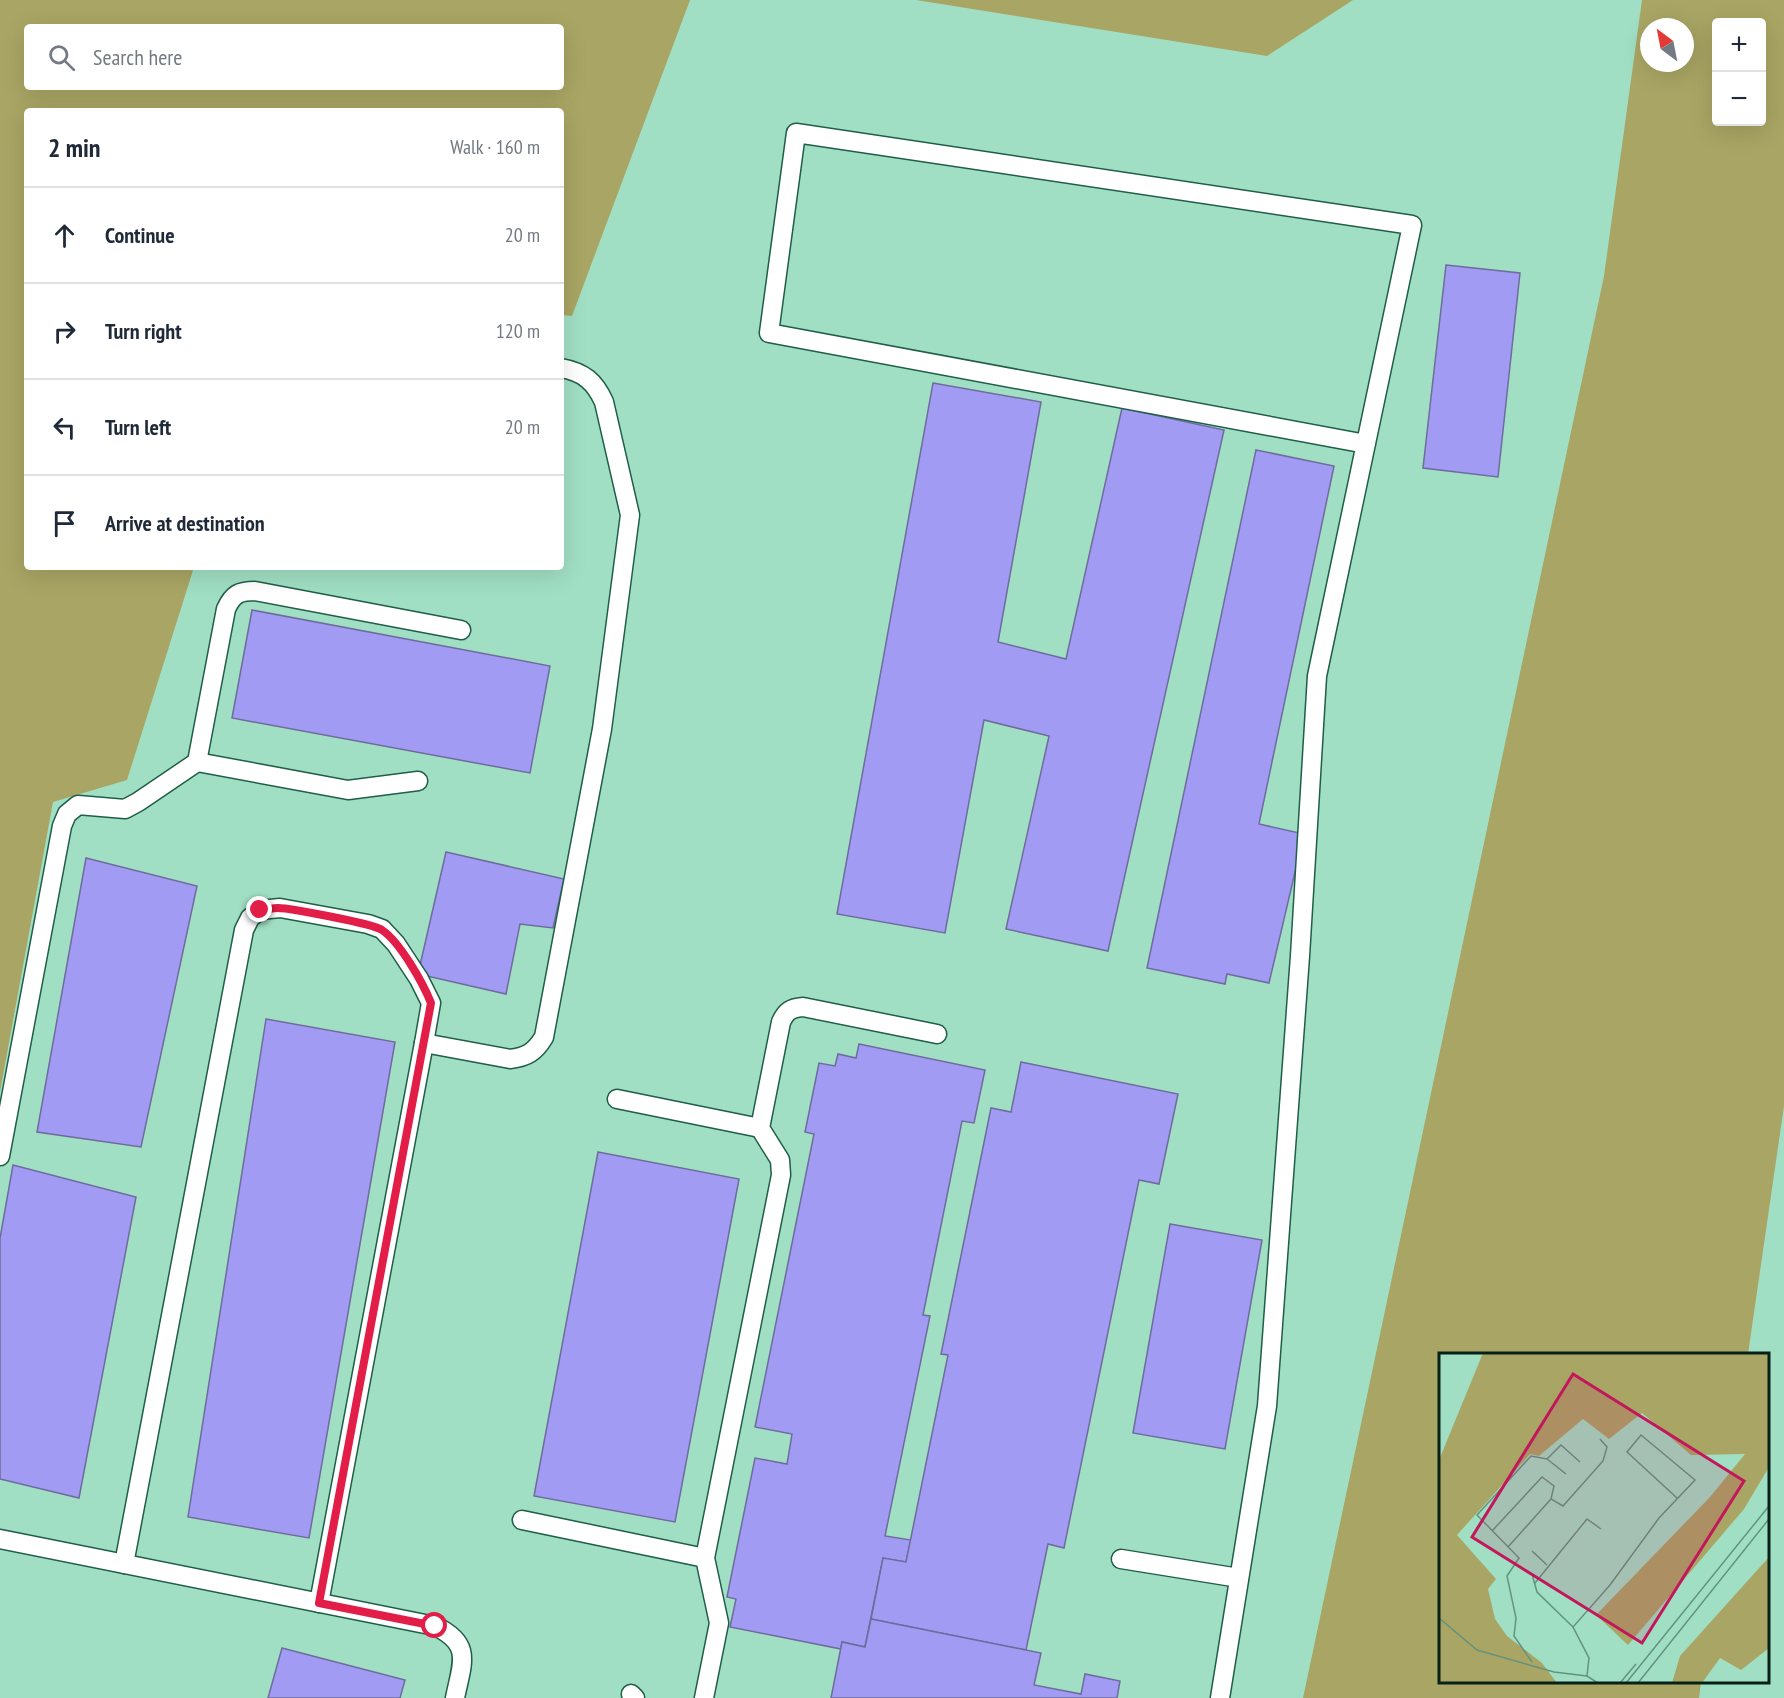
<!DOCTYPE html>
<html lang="en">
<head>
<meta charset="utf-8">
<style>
  :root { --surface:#fff; --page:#f2f2f3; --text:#1f2937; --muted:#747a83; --line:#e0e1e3 }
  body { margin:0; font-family:"PT Sans Narrow",sans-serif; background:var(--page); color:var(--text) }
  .controls { position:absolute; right:18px; top:18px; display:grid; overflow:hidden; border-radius:6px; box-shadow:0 6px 24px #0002 }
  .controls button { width:54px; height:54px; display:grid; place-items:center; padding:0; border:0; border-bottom:2px solid var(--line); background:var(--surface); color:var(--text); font:30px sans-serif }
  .compass { position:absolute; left:1640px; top:18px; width:54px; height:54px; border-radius:50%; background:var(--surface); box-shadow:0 6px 24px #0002; rotate:328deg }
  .stop { position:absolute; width:18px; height:18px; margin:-14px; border:4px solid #e11d48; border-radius:50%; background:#fff }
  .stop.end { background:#e11d48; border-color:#fff; box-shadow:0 2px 6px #0008 }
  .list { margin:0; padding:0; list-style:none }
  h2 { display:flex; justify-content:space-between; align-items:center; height:78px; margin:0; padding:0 24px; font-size:26px }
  h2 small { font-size:20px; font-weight:400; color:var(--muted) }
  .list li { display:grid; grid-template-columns:39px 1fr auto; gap:18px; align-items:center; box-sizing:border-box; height:96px; padding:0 24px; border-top:2px solid var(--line) }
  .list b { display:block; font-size:22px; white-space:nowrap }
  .list em { font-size:20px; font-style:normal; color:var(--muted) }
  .icon { flex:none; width:33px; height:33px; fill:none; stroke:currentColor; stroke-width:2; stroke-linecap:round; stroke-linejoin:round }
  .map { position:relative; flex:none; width:1784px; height:1698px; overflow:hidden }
  .search { position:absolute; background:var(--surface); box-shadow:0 6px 24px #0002; left:24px; top:24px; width:540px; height:66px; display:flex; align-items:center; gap:15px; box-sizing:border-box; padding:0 21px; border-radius:6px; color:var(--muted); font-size:22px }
  .panel { position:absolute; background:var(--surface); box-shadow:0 6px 24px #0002; left:24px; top:108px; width:540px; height:462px; border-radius:6px }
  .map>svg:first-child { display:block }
</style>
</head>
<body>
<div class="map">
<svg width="1784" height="1698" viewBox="0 0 1784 1698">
  <rect width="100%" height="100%" fill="#a0dfc4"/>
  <g fill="#a9a564" fill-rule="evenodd">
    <path d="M0,0H690L572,316L561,315V111H27V567H194L127,780L53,802L0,1092ZM27,27H561V87H27Z"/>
    <polygon points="916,0 1353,0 1267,56"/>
    <path d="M1642,0H1784V1106L1748,1354H1440V1682H1701L1699,1698H1303L1604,276ZM1762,22V122H1716V22ZM1649,27H1685V63H1649Z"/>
  </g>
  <g fill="#a19bf4" stroke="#6e6c9c" stroke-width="1.5">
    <polygon points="1446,265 1520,273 1498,477 1423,468"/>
    <polygon points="933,383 1041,402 998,642 1066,659 1122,408 1224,430 1108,951 1006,929 1049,736 984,720 945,933 837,914"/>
    <polygon points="1256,450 1334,466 1259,824 1304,834 1269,983 1227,974 1225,984 1147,968"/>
    <polygon points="252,610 550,666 530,773 232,718"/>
    <polygon points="446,852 564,879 553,928 520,924 506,994 418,974"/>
    <polygon points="86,858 197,886 141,1147 37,1132"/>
    <polygon points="266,1019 395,1042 309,1538 188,1517"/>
    <polygon points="859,1044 985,1070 974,1123 962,1121 923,1315 930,1316 885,1536 911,1540 906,1562 883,1558 865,1647 842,1642 841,1649 730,1627 736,1599 727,1597 755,1458 787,1464 792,1434 755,1427 814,1134 805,1132 819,1063 835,1066 838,1054 856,1058"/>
    <polygon points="1021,1062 1178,1094 1159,1184 1139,1180 1064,1548 1048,1544 1026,1650 871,1619 883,1558 906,1562 948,1355 941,1354 991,1108 1011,1112"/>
    <polygon points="598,1152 739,1179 675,1522 534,1496"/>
    <polygon points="13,1165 136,1197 79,1498 0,1479 0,1238"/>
    <polygon points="1170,1224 1262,1240 1225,1449 1133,1433"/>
    <polygon points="871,1619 1041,1653 1034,1685 1081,1694 1085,1674 1120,1681 1117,1698 831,1698 842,1642 865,1647"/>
    <polygon points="282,1648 405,1680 400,1698 268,1698"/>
  </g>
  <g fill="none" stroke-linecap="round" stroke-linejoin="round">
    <g stroke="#1f5e47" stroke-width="21">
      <g id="service">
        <polyline points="197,762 348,790 418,781"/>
        <polyline points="617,1099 760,1128"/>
        <path d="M0,1156L62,826L67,814L78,805L125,809L138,802L197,762L226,609C233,594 239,591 255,591L461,630"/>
        <polyline points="522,1520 705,1558"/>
        <path d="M0,1539L435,1626C473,1644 462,1663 455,1698"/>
        <polyline points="1121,1559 1239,1578"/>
        <path d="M124,1564L244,930L250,918L260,910L280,908L368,924L382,929L396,944L419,979L431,1003L424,1043L510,1059C527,1057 535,1052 544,1037L602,729L630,515L604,402C595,382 584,372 561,368"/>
        <polyline points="319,1603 424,1043"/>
        <polyline points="631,1694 635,1698"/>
        <path d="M704,1698L719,1623L705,1558L781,1175L780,1160L760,1128L781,1022C786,1011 791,1008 803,1007L937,1034"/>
        <polyline points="1220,1698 1267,1406 1300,956 1317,676 1412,225 796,133 769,333 1366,444"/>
      </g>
    </g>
    <use href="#service" stroke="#fff" stroke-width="18"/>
  </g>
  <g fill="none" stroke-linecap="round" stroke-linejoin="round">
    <path stroke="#e11d48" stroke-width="8" d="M260,910C266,910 272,908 278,908C290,908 374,924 382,930C400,942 423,983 431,1003L319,1603L435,1626"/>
  </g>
  <g transform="translate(1439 1353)">
    <rect width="330" height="330" fill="#a0dfc4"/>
    <path d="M44,0H330V114L305,156L189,292L157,262L271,144L306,101L252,102L203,60L170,86L144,66L100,103L91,101L18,182L57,226L49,236L56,266L68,283L103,310L118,330H0V107ZM330,204V295L302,317L281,305L263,330H233L241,303Z" fill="#a9a564"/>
    <path fill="none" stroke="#63937f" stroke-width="1.5" d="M108,106L127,121M53,178L103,124L115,133L112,146L124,153L164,108L168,94L161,86M69,194L112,146M93,198L108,212M93,221L98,239L134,274M96,230L148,166L162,176M0,265L38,297L115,319L148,323L159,330M93,309L75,283L77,265L68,223L80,205L38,162L92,103L108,106L122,92L141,109M148,323L150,305L134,274L171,232L220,165L256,127L202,82L188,99L238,145M181,330L197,311M187,330L330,153M199,330L330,166"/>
    <path fill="#c2185b" fill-opacity="0.15" stroke="#c2185b" stroke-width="3" d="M134,21L305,128L203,290L33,184Z"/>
    <rect width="330" height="330" fill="none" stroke="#072118" stroke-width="3"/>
  </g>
</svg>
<div class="controls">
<button>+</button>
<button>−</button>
</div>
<svg class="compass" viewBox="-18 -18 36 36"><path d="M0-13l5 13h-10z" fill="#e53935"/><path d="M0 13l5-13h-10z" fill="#747a83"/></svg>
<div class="stop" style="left:435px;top:1626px"></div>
<div class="stop end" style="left:260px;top:910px"></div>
<div class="search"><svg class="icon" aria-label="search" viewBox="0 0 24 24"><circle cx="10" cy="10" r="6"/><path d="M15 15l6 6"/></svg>Search here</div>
<section class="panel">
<h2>2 min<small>Walk · 160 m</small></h2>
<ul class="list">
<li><svg class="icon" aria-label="ahead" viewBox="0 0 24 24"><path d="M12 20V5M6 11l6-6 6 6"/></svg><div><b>Continue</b></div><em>20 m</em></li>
<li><svg class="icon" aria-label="right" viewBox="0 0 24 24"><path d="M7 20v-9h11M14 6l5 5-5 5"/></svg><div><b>Turn right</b></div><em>120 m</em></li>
<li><svg class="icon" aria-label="left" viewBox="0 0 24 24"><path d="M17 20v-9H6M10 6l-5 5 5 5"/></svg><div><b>Turn left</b></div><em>20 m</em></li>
<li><svg class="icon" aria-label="arrive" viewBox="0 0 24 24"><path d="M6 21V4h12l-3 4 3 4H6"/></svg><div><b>Arrive at destination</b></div></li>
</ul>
</section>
</div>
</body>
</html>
